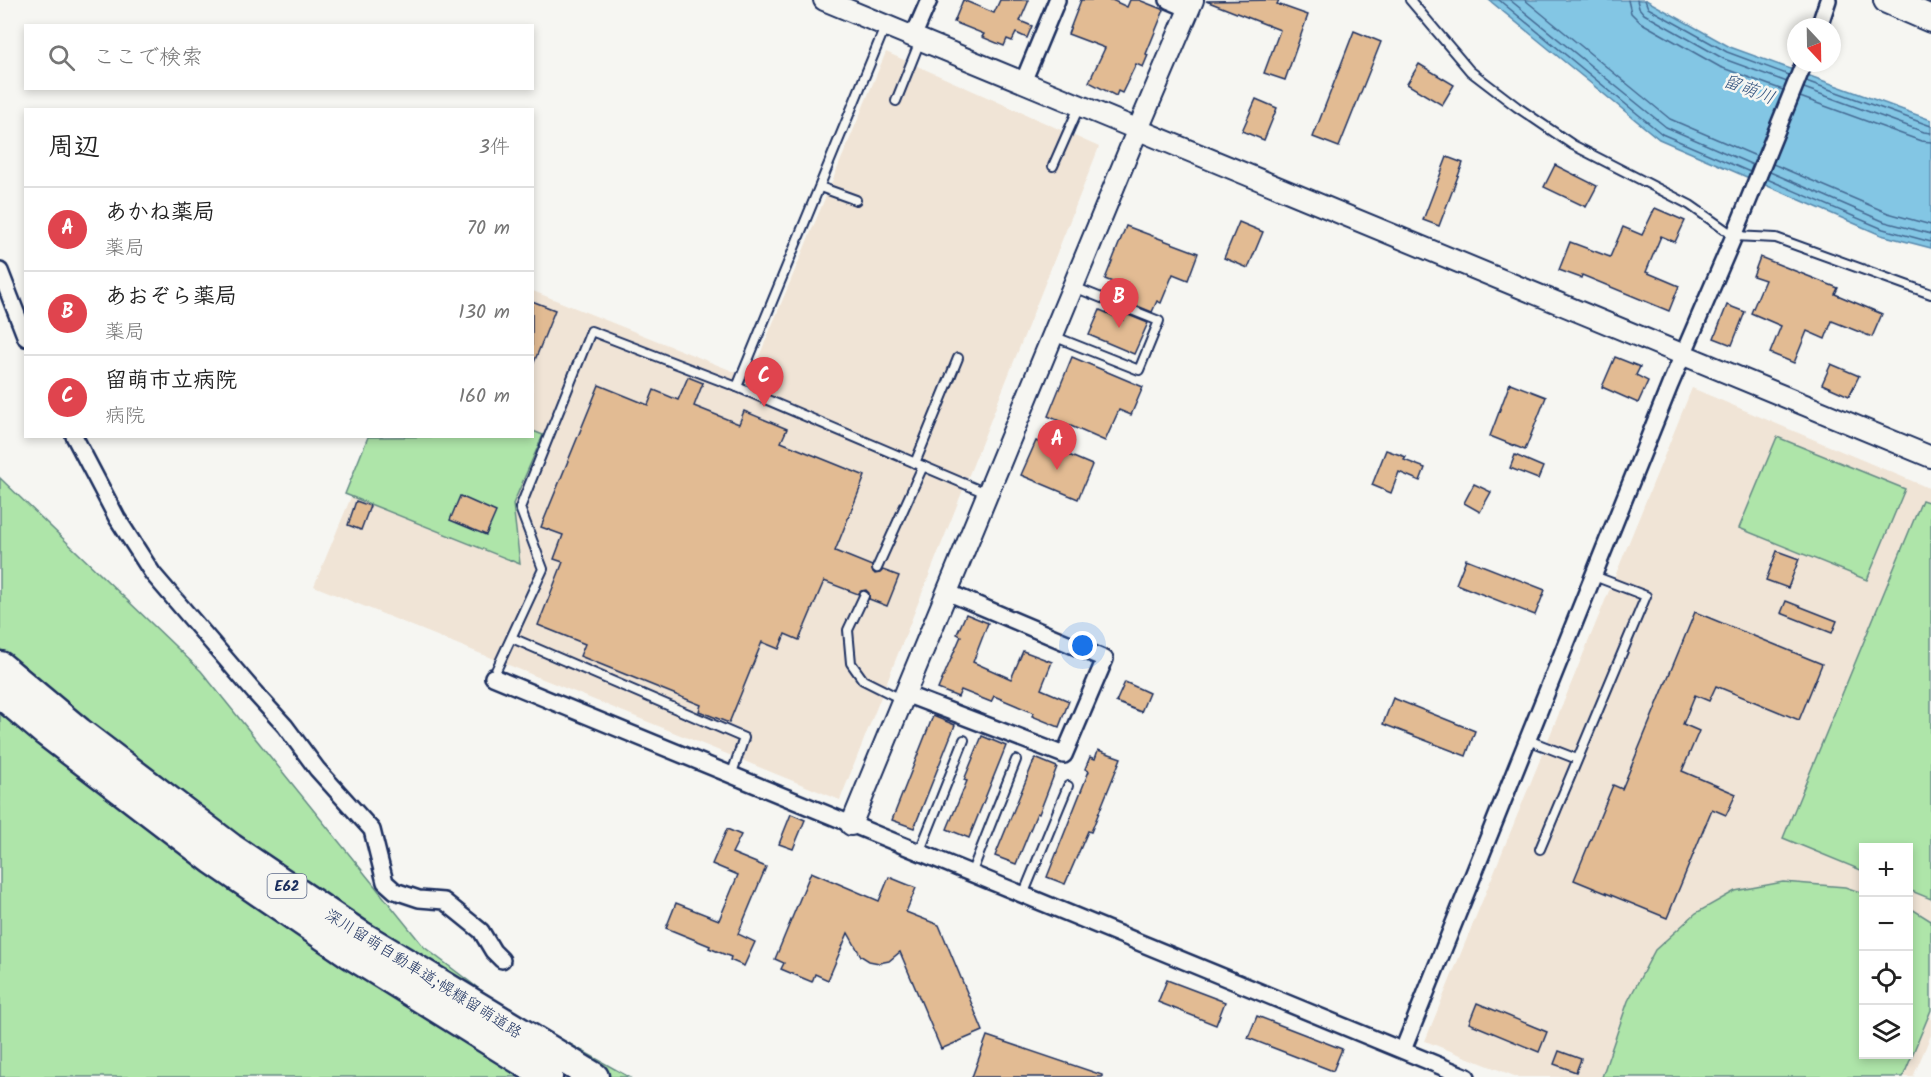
<!DOCTYPE html>
<html lang="ja">
<head>
<meta charset="utf-8">
<style>
  :root { --surface:#fff; --page:#f6f6f6; --text:#222; --muted:#767676; --line:#e0e0e0; --accent:#0b8043 }
  body { margin:0; font-family:Kalam,"Klee One",sans-serif; background:var(--page); color:var(--text) }
  .controls { position:absolute; right:18px; bottom:18px; display:grid; overflow:hidden; border-radius:0px; box-shadow:0 3px 9px #0003 }
  .controls button { width:54px; height:54px; display:grid; place-items:center; padding:0; border:0; border-bottom:2px solid var(--line); background:var(--surface); color:var(--text); font:30px sans-serif }
  .compass { position:absolute; left:1787px; top:18px; width:54px; height:54px; border-radius:50%; background:var(--surface); box-shadow:0 3px 9px #0003; rotate:158deg }
  .you { position:absolute; left:1083px; top:646px; width:21px; height:21px; margin:-15px; border:4px solid #fff; border-radius:50%; background:#1a73e8; box-shadow:0 0 0 9px #1a73e833 }
  .badge { display:grid; place-items:center; width:39px; height:39px; border-radius:50%; background:var(--accent); color:#fff; font-size:20px; font-weight:700 }
  .pin { position:absolute; translate:-50% -50px; filter:drop-shadow(0 2px 3px #0008) }
  .pin::after { content:''; position:absolute; top:32px; width:21px; height:18px; background:inherit; clip-path:polygon(0 0,100% 0,50% 100%) }
  .list { margin:0; padding:0; list-style:none }
  h2 { display:flex; justify-content:space-between; align-items:center; height:78px; margin:0; padding:0 24px; font-size:26px }
  h2 small { font-size:20px; font-weight:400; color:var(--muted) }
  .list li { display:grid; grid-template-columns:39px 1fr auto; gap:18px; align-items:center; box-sizing:border-box; height:84px; padding:0 24px; border-top:2px solid var(--line) }
  .list b { display:block; font-size:22px; white-space:nowrap }
  .list p { margin:0; font-size:20px; white-space:nowrap; color:var(--muted) }
  .list em { font-size:20px; font-style:normal; color:var(--muted) }
  .icon { flex:none; width:33px; height:33px; fill:none; stroke:currentColor; stroke-width:2; stroke-linecap:round; stroke-linejoin:round }
  .map { position:relative; flex:none; width:1931px; height:1077px; overflow:hidden }
  .search { position:absolute; background:var(--surface); box-shadow:0 3px 9px #0003; left:24px; top:24px; width:510px; height:66px; display:flex; align-items:center; gap:15px; box-sizing:border-box; padding:0 21px; border-radius:0px; color:var(--muted); font-size:22px }
  .panel { position:absolute; background:var(--surface); box-shadow:0 3px 9px #0003; left:24px; top:108px; width:510px; height:330px; border-radius:0px }
  .map>svg:first-child { display:block }
</style>
</head>
<body>
<div class="map">
<svg width="1931" height="1077" viewBox="0 0 1931 1077">
  <rect width="100%" height="100%" fill="#f6f6f2"/>
  <filter id="ink" filterUnits="userSpaceOnUse"><feTurbulence type="fractalNoise" baseFrequency=".0167" numOctaves="2"/><feDisplacementMap in="SourceGraphic" scale="12" xChannelSelector="R" yChannelSelector="G"/><feConvolveMatrix kernelMatrix="1 2 1 2 8 2 1 2 1" color-interpolation-filters="sRGB"/></filter>
  <g filter="url(#ink)">
    <g fill="#f0e4d6" fill-rule="evenodd">
      <polygon points="886,52 1099,147 840,800 314,586 376,437 532,436 533,291 750,378"/>
      <path d="M1692,388L1931,489V1035L1913,1077H1517L1425,1041ZM1864,848H1908V1054H1864Z"/>
    </g>
    <g fill="#aee5a9" stroke="#648a84" stroke-width="1.5">
      <polygon points="533,431 543,435 513,504 520,564 345,494 368,437 532,436"/>
      <polygon points="1777,437 1905,489 1867,580 1739,528"/>
      <polygon points="0,478 201,671 424,947 499,1004 629,1077 0,1077"/>
      <polygon points="1922,500 1931,503 1931,899 1909,890 1908,848 1864,848 1863,871 1783,838"/>
      <polygon points="1783,882 1845,887 1863,893 1864,1054 1908,1054 1909,907 1931,921 1931,1010 1903,1077 1602,1077 1628,1001 1655,950 1696,913 1735,891"/>
    </g>
    <polygon fill="#83c6e4" stroke="#598aae" stroke-width="1.5" points="1489,0 1646,0 1730,47 1931,120 1931,248 1881,235 1659,139"/>
    <g fill="none" stroke-linecap="round" stroke-linejoin="round">
      <g stroke="#456b94" stroke-width="1.5">
        <polyline points="1499,0 1662,134 1750,172"/>
        <polyline points="1510,0 1666,127 1753,165"/>
        <polyline points="1525,0 1670,119 1756,156"/>
        <polyline points="1628,0 1631,13 1640,22 1720,67 1783,90"/>
        <polyline points="1637,0 1639,8 1644,14 1724,59 1787,82"/>
        <polyline points="1645,0 1648,8 1727,52 1789,75"/>
        <polyline points="1806,81 1931,126"/>
        <polyline points="1804,88 1924,132 1931,133"/>
        <polyline points="1800,97 1921,141 1931,142"/>
        <polyline points="1773,164 1888,213 1931,225"/>
        <polyline points="1770,172 1885,222 1931,234"/>
        <polyline points="1767,179 1883,229 1931,242"/>
      </g>
    </g>
    <g fill="#e2bb93" stroke="#1b2f5e" stroke-width="1.5">
      <polygon points="963,0 994,13 1000,0 1029,0 1020,21 1032,26 1027,38 1016,33 1012,41 1007,39 1004,46 982,37 984,34 954,22"/>
      <polygon points="1081,0 1112,0 1127,7 1130,0 1139,0 1164,10 1146,54 1148,55 1143,67 1136,64 1122,93 1118,91 1116,96 1089,82 1105,48 1068,34"/>
      <polygon points="1279,0 1277,4 1308,15 1285,80 1264,73 1280,30 1206,1"/>
      <polygon points="1354,31 1381,42 1339,147 1313,137"/>
      <polygon points="1419,64 1454,85 1442,105 1407,84"/>
      <polygon points="1256,99 1277,108 1264,140 1242,131"/>
      <polygon points="1447,157 1463,163 1439,226 1423,220"/>
      <polygon points="1555,165 1597,186 1586,207 1544,187"/>
      <polygon points="1655,208 1685,221 1675,242 1661,236 1646,272 1679,286 1669,311 1582,275 1581,278 1559,270 1570,242 1610,257 1623,227 1642,235"/>
      <polygon points="1239,222 1263,232 1248,268 1224,258"/>
      <polygon points="1126,226 1198,253 1188,280 1173,274 1161,303 1157,301 1152,312 1130,303 1134,291 1105,279"/>
      <polygon points="1760,257 1838,288 1835,294 1882,314 1872,337 1832,321 1825,339 1807,331 1794,363 1770,353 1781,326 1751,313 1765,280 1753,276"/>
      <polygon points="532,301 555,310 533,365 532,365"/>
      <polygon points="1727,305 1745,312 1732,345 1714,338"/>
      <polygon points="1100,310 1123,320 1126,314 1148,323 1134,354 1089,335"/>
      <polygon points="1072,357 1143,387 1131,415 1119,410 1105,441 1048,416"/>
      <polygon points="1615,357 1640,367 1636,375 1648,381 1638,403 1602,387"/>
      <polygon points="1831,364 1859,376 1849,396 1822,384"/>
      <polygon points="688,377 703,383 694,406 739,424 744,411 787,429 781,442 865,476 835,551 872,566 872,571 875,574 880,573 883,570 899,576 887,606 869,599 869,593 866,590 861,591 858,594 824,581 799,640 785,634 779,649 762,642 729,723 699,711 701,705 580,656 585,644 538,625 563,562 554,559 563,535 541,527 599,385 648,405 654,390 678,400"/>
      <polygon points="1510,383 1546,397 1525,450 1490,436"/>
      <polygon points="1036,441 1092,465 1078,499 1021,475"/>
      <polygon points="1386,450 1406,457 1404,460 1425,468 1420,481 1399,472 1391,493 1372,485"/>
      <polygon points="1515,455 1543,467 1538,479 1510,468"/>
      <polygon points="1474,484 1491,492 1480,512 1464,503"/>
      <polygon points="460,496 496,512 486,535 450,520"/>
      <polygon points="356,501 370,506 361,530 348,525"/>
      <polygon points="1777,551 1799,559 1788,588 1766,580"/>
      <polygon points="1466,559 1545,590 1535,615 1456,584"/>
      <polygon points="1786,601 1837,621 1832,633 1781,613"/>
      <polygon points="1695,612 1822,664 1799,720 1716,686 1709,701 1695,695 1683,724 1699,731 1682,771 1736,794 1726,815 1712,809 1667,918 1574,880 1613,785 1622,789"/>
      <polygon points="966,614 988,623 973,662 1011,679 1023,651 1052,662 1041,689 1069,701 1059,727 1032,716 1034,713 994,696 991,702 961,690 958,697 938,689 961,636 957,634"/>
      <polygon points="1125,682 1149,693 1141,712 1116,702"/>
      <polygon points="1393,698 1475,731 1466,756 1383,724"/>
      <polygon points="933,716 955,725 914,828 892,820"/>
      <polygon points="982,736 1006,746 969,838 947,829 967,781 964,780"/>
      <polygon points="1098,750 1121,758 1091,832 1088,831 1065,884 1047,877 1089,771 1085,769 1090,757 1095,759"/>
      <polygon points="1035,758 1057,767 1039,814 1037,813 1016,864 995,856"/>
      <polygon points="791,814 805,820 793,849 779,844"/>
      <polygon points="727,829 741,835 732,853 766,867 738,934 755,942 744,966 730,960 731,957 709,948 710,946 666,928 676,903 719,920 738,875 712,864"/>
      <polygon points="811,872 879,901 889,877 916,888 906,912 939,925 983,1031 941,1049 900,952 889,961 879,963 869,961 861,956 848,933 828,980 815,974 812,982 781,969 784,963 775,959"/>
      <polygon points="1167,980 1225,1002 1216,1025 1158,1002"/>
      <polygon points="1477,1003 1547,1032 1539,1052 1469,1023"/>
      <polygon points="1257,1016 1342,1049 1333,1071 1248,1038"/>
      <polygon points="987,1036 1102,1075 1102,1077 972,1077"/>
      <polygon points="1559,1051 1581,1059 1576,1072 1554,1064"/>
    </g>
    <g fill="none" stroke-linecap="round" stroke-linejoin="round">
      <g stroke="#1b2f5e" stroke-width="12">
        <g id="service">
          <polyline points="1410,0 1470,71 1517,107 1573,145 1690,205 1734,236 1776,238 1931,294"/>
          <polyline points="885,27 737,387 986,493"/>
          <polyline points="896,101 920,41"/>
          <polyline points="1053,166 1079,107"/>
          <polyline points="820,187 856,200"/>
          <polyline points="1053,336 1139,370 1159,321 1074,287"/>
          <polyline points="915,463 958,358"/>
          <polyline points="877,568 923,466"/>
          <polyline points="864,596 848,630 851,663 863,680 901,699"/>
          <polyline points="512,638 744,738 731,776"/>
          <polyline points="493,677 543,569 520,508 591,331 737,387"/>
          <polyline points="1528,740 1577,759"/>
          <polyline points="1540,849 1646,596 1594,576"/>
          <polyline points="919,853 964,740"/>
          <polyline points="971,874 1016,760"/>
          <polyline points="1023,895 1068,786"/>
        </g>
      </g>
      <g stroke="#1b2f5e" stroke-width="20">
        <g id="minor">
          <polyline points="1168,0 1189,9"/>
          <polyline points="1819,27 1828,0"/>
          <polyline points="913,37 929,0"/>
          <polyline points="1023,82 1057,0"/>
          <polyline points="0,271 26,338"/>
          <polyline points="74,436 117,518 153,574 255,693 285,726 317,769 372,830 385,882 395,891 419,899 444,901 481,931 493,951 502,960"/>
          <polyline points="493,677 1467,1077"/>
          <polyline points="905,694 1064,755 1105,659 947,592"/>
          <polyline points="1403,1050 1670,385 1734,236 1804,63"/>
        </g>
      </g>
      <g stroke="#1b2f5e" stroke-width="24">
        <g id="tertiary">
          <polyline points="824,0 1931,457"/>
          <polyline points="851,825 1130,148 1193,0"/>
        </g>
      </g>
      <g stroke="#1b2f5e" stroke-width="30">
        <polyline id="trunk" points="1887,0 1931,19"/>
      </g>
      <g stroke="#1b2f5e" stroke-width="33">
        <g id="motorway">
          <polyline points="0,666 79,732 231,848 360,935 594,1077"/>
          <polyline points="0,693 46,732 213,860 349,953 548,1077"/>
        </g>
      </g>
      <use href="#service" stroke="#f6f6f2" stroke-width="8"/>
      <use href="#minor" stroke="#f6f6f2" stroke-width="15"/>
      <use href="#tertiary" stroke="#f6f6f2" stroke-width="20"/>
      <use href="#trunk" stroke="#f6f6f2" stroke-width="26"/>
      <use href="#motorway" stroke="#f6f6f2" stroke-width="28"/>
    </g>
  </g>
  <g text-anchor="middle" stroke-width="5" stroke-linejoin="round" paint-order="stroke">
    <rect fill="#f6f6f2" stroke="#5d6b8a" stroke-width="1.5" x="267.5" y="874" width="39" height="24" rx="4.5"/>
    <g font-size="15" font-weight="bold" fill="#1b2f5e">
      <text x="287" y="891">E62</text>
    </g>
    <g font-size="16" fill="#1b2f5e" stroke="#f6f6f2">
      <text transform="translate(424 973) rotate(32)" y="6">深川留萌自動車道;幌糠留萌道路</text>
    </g>
    <g font-size="18" font-style="italic" fill="#355580" stroke="#f6f6f2">
      <text transform="translate(1749 89) rotate(21)" y="6">留萌川</text>
    </g>
  </g>
</svg>
<div class="controls">
<button>+</button>
<button>−</button>
<button><svg class="icon" aria-label="locate" viewBox="0 0 24 24"><circle cx="12" cy="12" r="6"/><path d="M12 2v4M12 18v4M2 12h4M18 12h4"/></svg></button>
<button><svg class="icon" aria-label="layers" viewBox="0 0 24 24"><path d="M12 4l9 5-9 5-9-5zM3 14l9 5 9-5"/></svg></button>
</div>
<svg class="compass" viewBox="-18 -18 36 36"><path d="M0-13l5 13h-10z" fill="#e53935"/><path d="M0 13l5-13h-10z" fill="#767676"/></svg>
<div class="you"></div>
<div class="pin badge" style="left:1057px;top:470px;background:#e0444e">A</div>
<div class="pin badge" style="left:1119px;top:328px;background:#e0444e">B</div>
<div class="pin badge" style="left:764px;top:407px;background:#e0444e">C</div>
<div class="search"><svg class="icon" aria-label="search" viewBox="0 0 24 24"><circle cx="10" cy="10" r="6"/><path d="M15 15l6 6"/></svg>ここで検索</div>
<section class="panel">
<h2>周辺<small>3件</small></h2>
<ul class="list">
<li><span class="badge" style="background:#e0444e">A</span><div><b>あかね薬局</b><p>薬局</p></div><em>70 m</em></li>
<li><span class="badge" style="background:#e0444e">B</span><div><b>あおぞら薬局</b><p>薬局</p></div><em>130 m</em></li>
<li><span class="badge" style="background:#e0444e">C</span><div><b>留萌市立病院</b><p>病院</p></div><em>160 m</em></li>
</ul>
</section>
</div>
</body>
</html>
